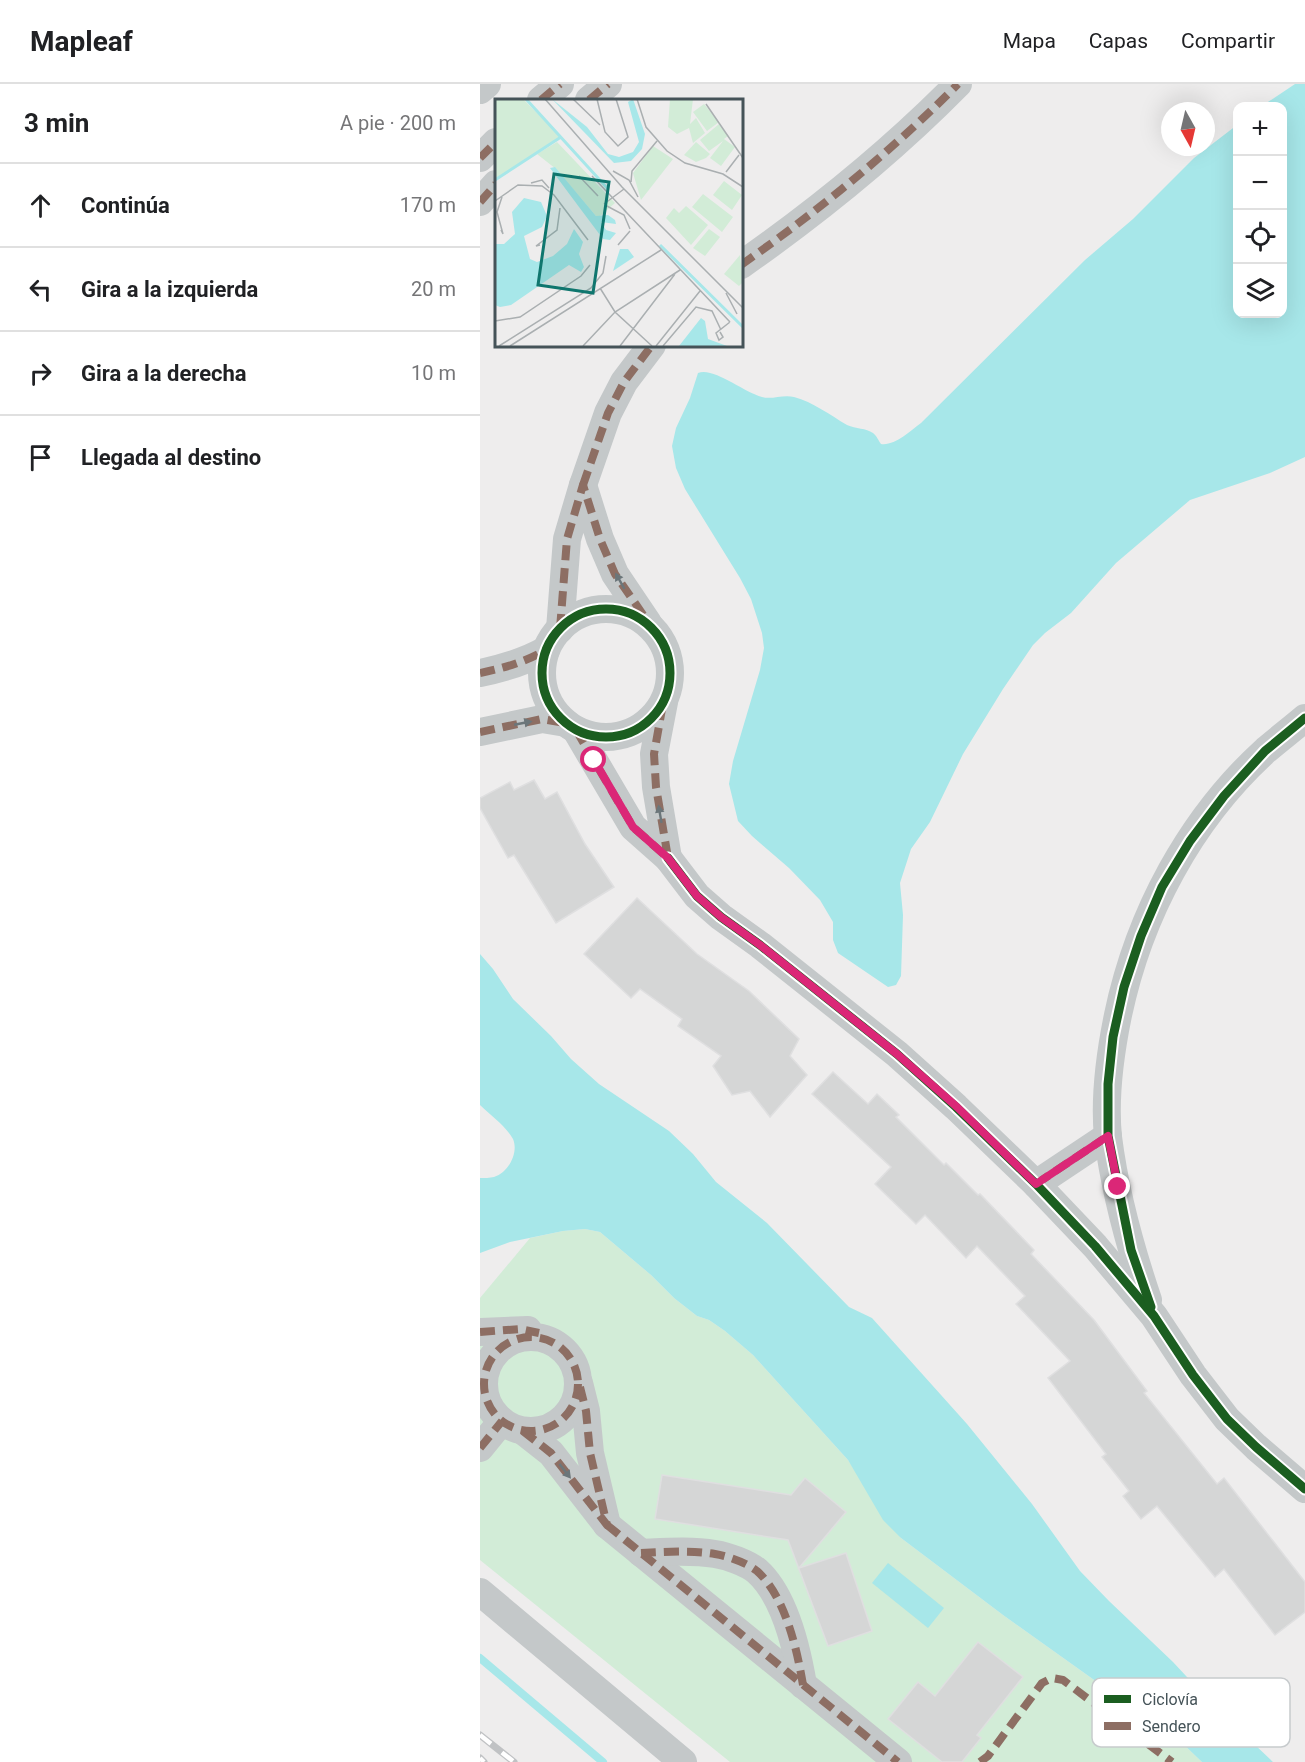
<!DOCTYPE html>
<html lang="es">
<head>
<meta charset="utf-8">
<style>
  :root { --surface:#fff; --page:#f2f2f2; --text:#202124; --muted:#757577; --line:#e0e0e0 }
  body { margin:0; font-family:Roboto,sans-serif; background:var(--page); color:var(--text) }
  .controls { position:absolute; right:18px; top:18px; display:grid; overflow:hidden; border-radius:12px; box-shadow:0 6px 24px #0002 }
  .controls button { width:54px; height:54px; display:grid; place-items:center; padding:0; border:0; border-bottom:2px solid var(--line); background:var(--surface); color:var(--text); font:30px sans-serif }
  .compass { position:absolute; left:681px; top:18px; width:54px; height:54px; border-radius:50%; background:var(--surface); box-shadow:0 6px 24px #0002; rotate:172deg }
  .stop { position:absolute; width:18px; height:18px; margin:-14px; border:4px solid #db2777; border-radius:50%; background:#fff }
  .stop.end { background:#db2777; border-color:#fff; box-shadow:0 2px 6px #0008 }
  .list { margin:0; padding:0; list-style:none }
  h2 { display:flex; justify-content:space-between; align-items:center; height:78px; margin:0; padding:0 24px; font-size:26px }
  h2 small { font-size:20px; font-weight:400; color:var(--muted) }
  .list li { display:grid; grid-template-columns:39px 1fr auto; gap:18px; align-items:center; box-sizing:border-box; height:84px; padding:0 24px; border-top:2px solid var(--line) }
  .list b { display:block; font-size:22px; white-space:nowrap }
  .list em { font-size:20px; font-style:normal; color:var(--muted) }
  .icon { flex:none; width:33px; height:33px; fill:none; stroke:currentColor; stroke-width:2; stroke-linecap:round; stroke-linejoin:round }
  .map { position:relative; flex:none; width:825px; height:1678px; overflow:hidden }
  header { display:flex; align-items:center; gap:36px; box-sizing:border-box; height:84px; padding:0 30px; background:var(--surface); border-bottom:2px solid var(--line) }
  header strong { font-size:28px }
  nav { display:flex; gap:33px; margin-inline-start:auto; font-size:21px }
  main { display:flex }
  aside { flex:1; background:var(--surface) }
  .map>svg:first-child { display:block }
</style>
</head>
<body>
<header>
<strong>Mapleaf</strong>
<nav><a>Mapa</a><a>Capas</a><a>Compartir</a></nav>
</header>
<main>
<aside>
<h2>3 min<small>A pie · 200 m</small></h2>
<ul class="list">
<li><svg class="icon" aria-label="ahead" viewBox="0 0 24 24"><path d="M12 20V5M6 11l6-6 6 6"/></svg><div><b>Continúa</b></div><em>170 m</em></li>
<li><svg class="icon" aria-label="left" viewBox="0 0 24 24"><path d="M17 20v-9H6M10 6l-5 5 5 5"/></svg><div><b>Gira a la izquierda</b></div><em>20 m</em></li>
<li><svg class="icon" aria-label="right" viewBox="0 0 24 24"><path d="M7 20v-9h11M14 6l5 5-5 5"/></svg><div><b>Gira a la derecha</b></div><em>10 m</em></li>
<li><svg class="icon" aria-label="arrive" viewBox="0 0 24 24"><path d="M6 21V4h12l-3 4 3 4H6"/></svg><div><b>Llegada al destino</b></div></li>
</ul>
</aside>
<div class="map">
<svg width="825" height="1678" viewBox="0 0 825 1678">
  <rect width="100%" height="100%" fill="#eeeded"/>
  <polygon fill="#d2ecd7" points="105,1145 120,1148 171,1191 194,1214 217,1232 229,1236 245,1247 273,1271 368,1376 421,1454 523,1531 701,1658 722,1678 250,1678 0,1476 0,1214 50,1154 83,1147"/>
  <g fill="#a7e7e9">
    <path d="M815,0H825V373L790,389L710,416L636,479L591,529L565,549L553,561L523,605L483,670L450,738L431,765L420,799L423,831L421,892L416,901L408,903L358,869L353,856V838L340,816L309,784L272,752L258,737L249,700L253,677L280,586L284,564L282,549L271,515L260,494L205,405L196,384L192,362L196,344L210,314L218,289C234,283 263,308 282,313C292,316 303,310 314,313C333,318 350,331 367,341C376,345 386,344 393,349C397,352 398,356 401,360C415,362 430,347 441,339L605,176L653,135L714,74L757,41L758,230H802V22H782Z"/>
    <path d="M0,870L13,885L33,915L71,952L91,975L119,1000L189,1047L213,1070L236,1098L287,1139L369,1223L392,1234L487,1340L552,1420L600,1487L629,1517L693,1578L734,1622L793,1678H722L701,1658L523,1531L421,1454L403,1436L368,1376L273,1271L245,1247L229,1236L217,1232L194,1214L171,1191L120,1148L105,1145L83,1147L30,1158L0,1169V1094C4,1094 10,1094 14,1093C28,1089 39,1069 33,1055C25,1041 11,1032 0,1021Z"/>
    <polygon points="408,1479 464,1524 448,1544 392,1499"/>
  </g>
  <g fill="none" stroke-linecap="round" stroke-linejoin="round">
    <polyline stroke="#a7e7e9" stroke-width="8" points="0,1574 123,1678"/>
  </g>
  <g fill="#d5d6d6" stroke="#dfdfe0" stroke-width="1.5">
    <polygon points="54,696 65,715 77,708 105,760 134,803 76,839 34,771 28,774 0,724 0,714 30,698 34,706"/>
    <polygon points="157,814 217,870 269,907 319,955 310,972 327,991 290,1033 270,1007 252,1011 233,982 241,972 198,942 202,935 160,905 151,914 104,870"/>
    <polygon points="353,988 388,1020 397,1010 419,1031 416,1033 464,1081 466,1079 498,1111 500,1110 554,1166 551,1170 614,1236 667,1307 664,1309 737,1400 744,1394 825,1498 825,1528 795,1551 744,1485 735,1493 677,1422 661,1435 643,1412 649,1407 622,1373 626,1370 568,1294 590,1277 536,1220 545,1212 497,1162 486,1174 445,1131 436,1140 395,1100 411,1083 332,1010"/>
    <polygon points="182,1391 311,1411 325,1394 366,1428 319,1484 366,1469 392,1547 348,1562 308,1456 175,1435"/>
    <polygon points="498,1558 543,1593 497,1651 501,1654 482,1678 462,1678 408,1635 438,1598 455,1612"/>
  </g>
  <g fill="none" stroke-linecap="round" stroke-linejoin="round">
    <g stroke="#c4c8c9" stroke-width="28">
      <polyline points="0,6 7,0"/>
      <polyline points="61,16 80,0"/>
      <polyline points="109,16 128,0"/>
      <polyline points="0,74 16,58"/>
      <polyline points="0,118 16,100"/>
      <path d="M261,181C338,127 412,67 478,0"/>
      <polyline points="103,401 128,329 144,298 172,261"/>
      <circle cx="126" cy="589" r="64"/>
      <polyline points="80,545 87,455 103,401 120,455 135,490 168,539"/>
      <path d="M0,589C24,584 45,578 66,566"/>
      <polyline points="96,646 153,743 188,774 176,703 174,670 184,618"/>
      <polyline points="0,648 62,635 86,639"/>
      <polyline points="188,774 217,812 241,833 280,861 417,970 476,1023 556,1100 615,1162 674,1232 713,1291 747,1335 776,1363 825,1405"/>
      <polyline points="556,1100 628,1052"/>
      <path d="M668,1216C650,1163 635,1108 628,1053C624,1013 630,970 638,931C659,831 710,735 786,666C799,655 812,645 825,634"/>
      <polyline points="0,1248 48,1246"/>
      <circle cx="51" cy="1300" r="47"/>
      <polyline points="43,1347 71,1369 127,1441 110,1369 106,1327 99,1299"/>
      <polyline points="0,1364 22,1337"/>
      <polyline points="127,1441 418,1678"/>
      <path d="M161,1469C185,1468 211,1466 235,1470C248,1472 267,1479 277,1487C305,1512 317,1565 323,1601"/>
      <polyline points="0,1508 203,1678"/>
    </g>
    <g stroke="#c0c2c4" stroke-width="7">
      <g id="rail">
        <polyline points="0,1651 34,1678"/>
        <polyline points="0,1674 4,1678"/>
      </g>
    </g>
    <use href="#rail" stroke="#fff" stroke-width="4.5" stroke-dasharray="14" stroke-linecap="butt"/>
    <g stroke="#8d6e63" stroke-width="8" stroke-dasharray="15 8" stroke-linecap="butt">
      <polyline points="61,16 80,0"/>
      <polyline points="109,16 128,0"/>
      <polyline points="0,74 16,58"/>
      <polyline points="0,118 16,100"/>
      <path d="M261,181C338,127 412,67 478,0"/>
      <polyline points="103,401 128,329 144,298 172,261"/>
      <polyline points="80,545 87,455 103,401 120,455 135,490 166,535"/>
      <path d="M0,589C24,584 45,578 66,566"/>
      <polyline points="96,646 153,743 188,774 176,703 174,670 182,625"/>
      <polyline points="0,648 62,635 85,639"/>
      <polyline points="556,1100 628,1052"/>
      <polyline points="0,1248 40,1245 59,1249"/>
      <circle cx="51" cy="1300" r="47"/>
      <polyline points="43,1347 71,1369 127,1441 110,1369 106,1327 100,1303"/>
      <polyline points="0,1364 22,1337"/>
      <polyline points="127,1441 418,1678"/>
      <path d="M161,1469C185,1468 211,1466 235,1470C248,1472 267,1479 277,1487C305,1512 317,1565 323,1601"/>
      <polyline points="500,1678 508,1672 562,1599 572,1594 583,1596 692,1678"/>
    </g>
    <g stroke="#fff" stroke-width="13">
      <g id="cycleway">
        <circle cx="126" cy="589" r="64"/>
        <polyline points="188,774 217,812 241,833 280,861 417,970 476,1023 556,1100 615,1162 674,1232 713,1291 747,1335 776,1363 825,1405"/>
        <polyline points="671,1223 651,1166 628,1052 628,1000 633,953 644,903 661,852 682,803 710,757 744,712 785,667 825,634"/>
      </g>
    </g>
    <use href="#cycleway" stroke="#1b5e20" stroke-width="9"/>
  </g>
  <defs><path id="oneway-solid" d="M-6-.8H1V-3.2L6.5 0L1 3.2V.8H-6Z" transform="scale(1.5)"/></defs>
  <g fill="#6b767a">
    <use href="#oneway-solid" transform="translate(140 497) rotate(-120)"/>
    <use href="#oneway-solid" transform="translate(43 639) rotate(-11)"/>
    <use href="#oneway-solid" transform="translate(180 730) rotate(-100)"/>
    <use href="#oneway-solid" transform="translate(85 1387) rotate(52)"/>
  </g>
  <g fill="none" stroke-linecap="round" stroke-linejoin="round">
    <polyline stroke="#db2777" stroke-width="8" points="114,676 153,743 188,774 217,812 241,833 280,861 417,970 477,1023 556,1100 628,1052 638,1103"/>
  </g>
  <g transform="translate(15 15)">
    <rect width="248" height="248" fill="#eeeded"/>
    <path d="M0,0H28L66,38L0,81ZM175,0H198L195,25L201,19L210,34L198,44L194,29L182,35L173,28ZM209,5L224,23L212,32L198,13ZM224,25L233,37L229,40L240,48L226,67L215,59L228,42L214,52L205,41ZM62,43L120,104L105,117H101L61,70L42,55ZM201,43L215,55L211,59L201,63L189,56ZM158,47L178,60L146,101L138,74ZM229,82L247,96L237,111L218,96ZM208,95L238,118L227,133L197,108ZM191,107L213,126L196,146L171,119L179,109L184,114ZM214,130L225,138L210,157L198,149ZM245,156L248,183L244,187L229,175Z" fill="#d2ecd7"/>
    <path d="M57,0L92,28L113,55L124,58L138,53L144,43L133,3L138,0L150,35L147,50L136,62L119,64ZM60,68L101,117L113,116L120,121L121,125L106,123L111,131L121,134L115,141L108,140L84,108L55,69ZM29,99L46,103L52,117L47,128L29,137L35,160L42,163L58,157L72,145L79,130L88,143L84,155L89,168L86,173L74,166L16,206L5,208L0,206V145H9L20,135L17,113ZM125,150H133L139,158L118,172ZM206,219L210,222L213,240L232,247H184Z" fill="#a7e7e9"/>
    <path fill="none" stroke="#a7e7e9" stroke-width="3" d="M31,0L113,90M0,81L66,38M165,146L248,228"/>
    <path fill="none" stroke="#aaafb1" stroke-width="1.5" d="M50,0L127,88L248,209M78,0L105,26M102,0L110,33L123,47L133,38L121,0M142,0L151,28L172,52L190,64L228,75L248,88M211,5L248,59M118,72L134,81L143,98M231,73L244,56M84,77L103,97M97,77L235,223M136,83L137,72L162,42M36,84L47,81L54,89M0,102L23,86L47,87L59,96L93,141M109,105L129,90M110,106L129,116L135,130M6,131L8,135L2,113L7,98M45,146L41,147L62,131L65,109M123,146L135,132M105,189L120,213L157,247M231,194L242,215M0,222L25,218L86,177L95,166M225,233L228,238L224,241L221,234L235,223M4,247L96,189L108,174L111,157M15,247L166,151M88,247L120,213L185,171M125,247L180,175M161,247L205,192M168,247L201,208L217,212L226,231"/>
    <path fill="#0f766e" fill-opacity="0.15" stroke="#0f766e" stroke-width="3" d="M59,75L114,83L98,194L43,186Z"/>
    <rect width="248" height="248" fill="none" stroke="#455358" stroke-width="3"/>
  </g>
  <rect x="612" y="1594" width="198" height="69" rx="9" fill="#fff" stroke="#c7cbcd" stroke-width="1.5"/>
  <rect x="624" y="1611" width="27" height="8" fill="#1b5e20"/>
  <rect x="624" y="1638" width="27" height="8" fill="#8d6e63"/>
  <g font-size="16" fill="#455358">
    <text x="662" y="1621">Ciclovía</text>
    <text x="662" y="1648">Sendero</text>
  </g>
</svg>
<div class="controls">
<button>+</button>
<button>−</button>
<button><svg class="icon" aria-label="locate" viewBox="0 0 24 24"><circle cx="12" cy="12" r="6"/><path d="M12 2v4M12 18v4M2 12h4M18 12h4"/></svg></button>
<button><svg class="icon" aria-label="layers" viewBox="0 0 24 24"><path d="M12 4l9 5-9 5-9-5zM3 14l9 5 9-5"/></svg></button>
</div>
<svg class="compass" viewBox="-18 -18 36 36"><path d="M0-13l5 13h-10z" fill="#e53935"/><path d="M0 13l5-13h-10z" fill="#757577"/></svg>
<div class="stop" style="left:114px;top:676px"></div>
<div class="stop end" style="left:638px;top:1103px"></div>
</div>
</main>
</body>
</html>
